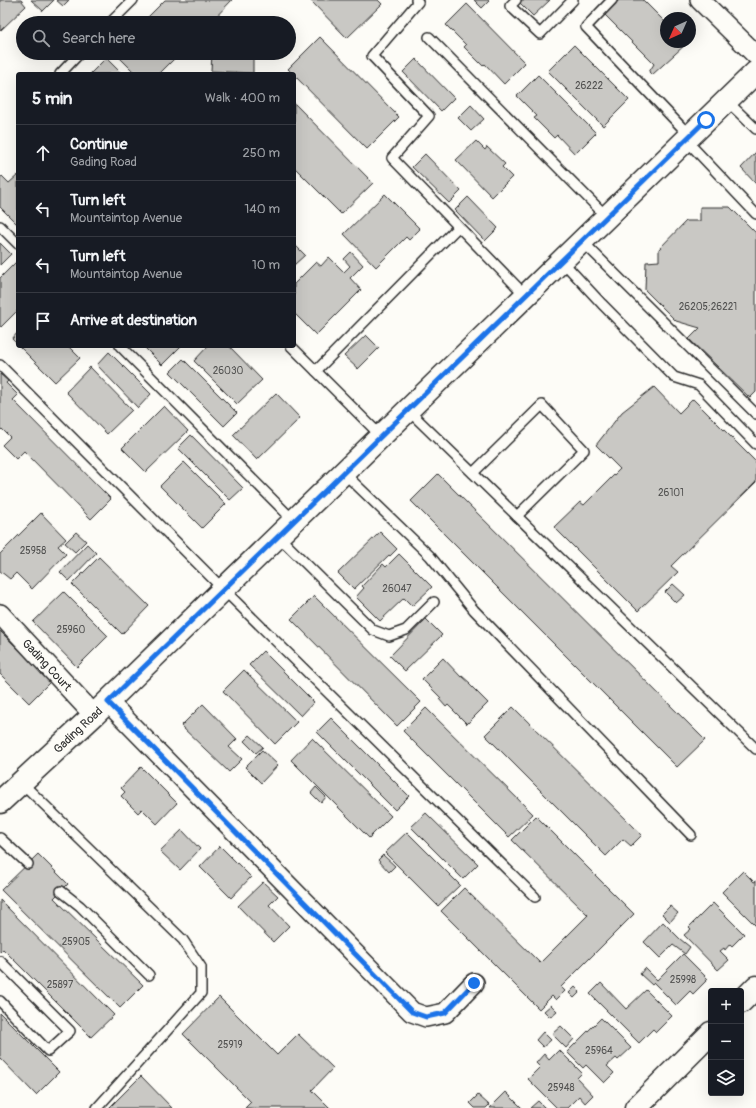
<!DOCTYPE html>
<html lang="en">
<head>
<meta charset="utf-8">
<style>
  :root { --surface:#171b24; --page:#242831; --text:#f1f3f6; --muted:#9ea1a6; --line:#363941 }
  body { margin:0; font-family:Pangolin,sans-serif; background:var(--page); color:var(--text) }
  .controls { position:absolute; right:12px; bottom:12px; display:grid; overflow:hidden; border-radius:4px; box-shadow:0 4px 16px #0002 }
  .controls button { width:36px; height:36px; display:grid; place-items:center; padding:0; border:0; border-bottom:1px solid var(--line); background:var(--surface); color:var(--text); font:20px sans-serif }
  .compass { position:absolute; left:660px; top:12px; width:36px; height:36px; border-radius:50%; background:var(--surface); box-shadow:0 4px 16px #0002; rotate:225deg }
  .stop { position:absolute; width:12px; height:12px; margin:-9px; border:3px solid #1a73e8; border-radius:50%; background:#fff }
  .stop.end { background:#1a73e8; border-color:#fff; box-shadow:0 1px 4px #0008 }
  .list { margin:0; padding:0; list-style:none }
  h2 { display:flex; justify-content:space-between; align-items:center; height:52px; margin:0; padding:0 16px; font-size:17px }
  h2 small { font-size:13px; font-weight:400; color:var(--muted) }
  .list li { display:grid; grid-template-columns:26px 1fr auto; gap:12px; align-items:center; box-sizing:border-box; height:56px; padding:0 16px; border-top:1px solid var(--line) }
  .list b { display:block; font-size:15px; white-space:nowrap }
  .list p { margin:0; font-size:13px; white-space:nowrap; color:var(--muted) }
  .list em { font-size:13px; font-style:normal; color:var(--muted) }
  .icon { flex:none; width:22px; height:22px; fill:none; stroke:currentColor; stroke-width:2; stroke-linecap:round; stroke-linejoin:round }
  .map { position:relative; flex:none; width:756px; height:1108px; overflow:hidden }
  .search { position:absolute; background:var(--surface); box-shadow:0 4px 16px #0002; left:16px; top:16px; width:280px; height:44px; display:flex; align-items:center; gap:10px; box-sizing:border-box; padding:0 14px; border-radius:22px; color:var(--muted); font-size:15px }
  .panel { position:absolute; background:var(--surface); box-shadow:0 4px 16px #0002; left:16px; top:72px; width:280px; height:276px; border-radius:4px }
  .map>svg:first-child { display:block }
</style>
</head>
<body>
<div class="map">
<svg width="756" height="1108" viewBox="0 0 756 1108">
  <rect width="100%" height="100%" fill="#fdfcf7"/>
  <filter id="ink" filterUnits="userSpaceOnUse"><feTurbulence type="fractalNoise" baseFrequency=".025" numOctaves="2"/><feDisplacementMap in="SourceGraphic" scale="8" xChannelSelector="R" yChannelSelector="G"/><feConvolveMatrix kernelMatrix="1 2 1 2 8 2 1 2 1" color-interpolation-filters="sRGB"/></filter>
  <g filter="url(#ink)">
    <g fill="#c9c8c4" stroke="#2b2b2b">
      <polygon points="0,0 21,0 26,6 0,31"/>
      <polygon points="31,0 54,0 43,11"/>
      <polygon points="56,0 69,0 63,6"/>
      <polygon points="165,0 232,0 210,23 142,23"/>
      <polygon points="310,0 378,0 382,4 347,38"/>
      <polygon points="474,0 488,0 489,1 482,8"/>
      <polygon points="517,0 550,0 533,16"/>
      <polygon points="619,0 643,0 666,23 666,42 684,42 686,44 652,75 649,72 654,64 605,15"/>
      <polygon points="467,4 525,63 504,84 485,64 483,66 464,47 466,45 446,25"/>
      <polygon points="320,37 399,117 367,149 288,69"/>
      <polygon points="574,45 629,100 603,126 548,71"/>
      <polygon points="115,53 180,53 159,74 136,74"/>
      <polygon points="212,53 253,53 253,73 211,71"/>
      <polygon points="106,58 122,74 90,74"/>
      <polygon points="416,59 454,98 441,111 403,72"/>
      <polygon points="538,75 596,133 575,154 557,135 554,138 534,118 537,116 517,96"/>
      <polygon points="294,103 373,183 341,214 294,167"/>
      <polygon points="471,105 484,119 471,131 458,118"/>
      <polygon points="476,141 485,150 487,147 505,164 502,167 512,177 492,197 456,160"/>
      <polygon points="756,152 756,184 741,168"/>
      <polygon points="425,154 461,191 449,203 412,167"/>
      <polygon points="18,175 18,225 0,207 0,178 2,176 9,183"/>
      <polygon points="385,194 420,229 409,240 406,237 376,267 344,234"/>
      <polygon points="468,197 498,228 485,241 455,210"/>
      <polygon points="700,207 730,207 756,233 756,392 750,398 689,339 700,328 676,321 645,290 646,262 659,261 659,249 686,221 700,221"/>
      <polygon points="0,243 11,254 0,265"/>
      <polygon points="294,244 305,255 294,265"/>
      <polygon points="351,252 363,265 350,278 361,290 316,335 294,313 294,284 316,262 321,266 329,257 344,272 350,266 344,259"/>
      <polygon points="18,260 18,310 1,327 0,326 0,278"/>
      <polygon points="18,332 18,345 12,339"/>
      <polygon points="366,335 379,348 358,369 344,356"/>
      <polygon points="19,346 68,346 80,358 55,382"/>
      <polygon points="143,346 181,346 162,365"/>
      <polygon points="208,346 229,346 262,380 237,404 194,361"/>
      <polygon points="109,352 151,394 138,408 97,365"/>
      <polygon points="183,359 237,413 224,426 170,372"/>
      <polygon points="90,367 132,410 107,434 66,392"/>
      <polygon points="0,374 8,381 6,383 18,395 13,400 111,499 91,519 24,451 16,459 2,445 10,437 2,429 1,430 0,428"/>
      <polygon points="654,387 679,413 693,399 756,462 756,482 671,566 678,572 638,611 554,527 580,502 584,505 620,469 596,445 622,412"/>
      <polygon points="276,393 300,418 257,460 233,435"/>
      <polygon points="164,406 188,431 146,472 122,448"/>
      <polygon points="191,435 243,488 230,500 178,448"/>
      <polygon points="184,462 226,504 202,528 160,486"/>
      <polygon points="438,474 705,740 677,767 411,501"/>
      <polygon points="41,513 66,539 58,546 66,554 32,589 16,573 10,579 0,571 0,554"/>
      <polygon points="76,532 86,541 75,552 65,543"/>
      <polygon points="380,532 397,549 390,556 389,555 354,589 338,573"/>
      <polygon points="87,544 96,553 69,581 60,572"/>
      <polygon points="399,554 432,587 412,606 404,598 380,621 356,597 364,588 362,586 383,564 386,567"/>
      <polygon points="99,557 149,606 122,634 72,584"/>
      <polygon points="673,584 685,595 676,603 665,592"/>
      <polygon points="64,592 108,636 77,667 33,622"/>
      <polygon points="314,596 421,702 397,726 291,619"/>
      <polygon points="426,619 442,635 405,671 390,656"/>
      <polygon points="0,631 51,681 29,703 0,674"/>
      <polygon points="263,651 314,702 301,716 249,665"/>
      <polygon points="443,658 461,677 462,676 470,683 469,684 488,703 467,724 448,705 446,707 439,699 441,698 422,679"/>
      <polygon points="244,670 297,722 275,744 223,691"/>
      <polygon points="203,704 237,739 229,747 242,759 229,772 181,726"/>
      <polygon points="513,707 642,835 631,846 623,839 606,856 485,735"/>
      <polygon points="426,708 533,814 509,837 403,731"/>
      <polygon points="331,718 409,796 395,810 317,732"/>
      <polygon points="250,735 263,747 256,753 244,741"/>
      <polygon points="312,738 391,816 369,838 291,760"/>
      <polygon points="262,750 278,765 261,783 245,767"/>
      <polygon points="141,767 177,803 157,824 142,809 138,813 121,796 125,792 121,788"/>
      <polygon points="316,787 326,797 321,803 311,793"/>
      <polygon points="426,813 478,864 463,879 411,827"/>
      <polygon points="536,816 634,914 561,987 565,991 556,1000 552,996 539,1009 441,911 464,888 540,963 588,915 512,840"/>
      <polygon points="182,830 200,849 180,870 160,851"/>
      <polygon points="407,832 460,885 438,906 385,853"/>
      <polygon points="220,846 251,877 231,898 200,867"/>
      <polygon points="38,854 68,884 54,898 143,985 120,1008 1,890"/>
      <polygon points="383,855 395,866 389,872 378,860"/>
      <polygon points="743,871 754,882 756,881 756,926 722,892"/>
      <polygon points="263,882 278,896 269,905 289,926 273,942 238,906"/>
      <polygon points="0,900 114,1015 91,1037 3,949 0,952"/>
      <polygon points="713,903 744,934 732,946 730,944 725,950 724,948 720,951 729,960 718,970 684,935 691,929 689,927"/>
      <polygon points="670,906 678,913 670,922 662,914"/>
      <polygon points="663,922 680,939 690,947 685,954 673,945 660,958 644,942"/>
      <polygon points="683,954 708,979 693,994 690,991 676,1005 654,983 652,985 640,974 645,968 657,980"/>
      <polygon points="601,983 626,1009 646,990 672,1016 656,1032 653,1029 639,1043 590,994"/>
      <polygon points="575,987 580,992 574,998 569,993"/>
      <polygon points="219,997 277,1055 298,1034 333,1068 312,1090 330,1108 245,1108 251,1102 183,1034"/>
      <polygon points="551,1005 557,1011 550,1017 544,1011"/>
      <polygon points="0,1013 59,1072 36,1095 0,1058"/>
      <polygon points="601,1018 631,1048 618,1060 616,1058 607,1066 614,1073 604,1083 586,1065 583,1068 567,1052"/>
      <polygon points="561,1026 574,1039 566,1048 552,1034"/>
      <polygon points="543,1032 551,1040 543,1047 536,1040"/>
      <polygon points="559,1050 582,1073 577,1078 593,1095 585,1103 579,1096 567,1108 557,1108 528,1079 540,1067 536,1063 544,1054 549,1060"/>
      <polygon points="141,1076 172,1108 109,1108"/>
      <polygon points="506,1092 522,1108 490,1108"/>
      <polygon points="478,1095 489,1105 486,1108 475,1108 470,1103"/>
      <polygon points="538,1101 545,1108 530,1108"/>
    </g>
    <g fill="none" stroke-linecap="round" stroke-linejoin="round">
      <g stroke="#2b2b2b" stroke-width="12">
        <g id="lane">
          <polyline points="416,0 418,2 372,56 429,116 392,158 526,296"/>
          <polyline points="516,0 510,6 540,34 573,0"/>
          <polyline points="612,0 586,27 690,136"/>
          <polyline points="110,23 133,0"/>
          <polyline points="429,37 607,217"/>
          <polyline points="60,74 80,53"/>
          <polyline points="727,101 756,129"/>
          <polyline points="686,140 756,214"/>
          <polyline points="0,226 18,244"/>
          <polyline points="582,241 756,414"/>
          <polyline points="562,261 602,304 674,377 699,385 756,444"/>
          <polyline points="120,346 294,521"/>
          <polyline points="291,346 381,436"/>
          <polyline points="0,365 223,589 535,897"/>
          <polyline points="316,371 458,227"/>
          <polyline points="408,410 756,749"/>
          <polyline points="344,473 430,556 474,610 691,835"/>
          <polyline points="473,473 542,405 584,450 517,516"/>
          <polyline points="278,536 373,630 389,636 406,630 434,602"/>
          <polyline points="21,782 183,940 201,967 201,993 97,1108"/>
          <polyline points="0,838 28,864"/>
          <polyline points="61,891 80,906 149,975"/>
          <polyline points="0,961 70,1031 48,1051 0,1001"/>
        </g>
      </g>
      <g stroke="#2b2b2b" stroke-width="22">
        <g id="street">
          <polyline points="700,0 756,55"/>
          <polyline points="0,614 94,715"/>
          <polyline points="108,702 412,1012 426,1017 445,1013 474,983"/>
        </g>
      </g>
      <g stroke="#2b2b2b" stroke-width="25">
        <g id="secondary">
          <polyline points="0,802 94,715 756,72"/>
          <polyline points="741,1002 756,987"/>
          <polyline points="636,1108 711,1033"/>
        </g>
      </g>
      <use href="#lane" stroke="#fdfcf7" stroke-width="9"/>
      <use href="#street" stroke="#fdfcf7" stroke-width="19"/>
      <use href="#secondary" stroke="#fdfcf7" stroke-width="22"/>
    </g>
  </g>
  <g fill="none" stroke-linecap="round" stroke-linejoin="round" filter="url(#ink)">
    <polyline stroke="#1a73e8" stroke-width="5" points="474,983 445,1013 426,1017 412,1012 108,702 706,120"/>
  </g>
  <g text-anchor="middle" stroke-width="4" stroke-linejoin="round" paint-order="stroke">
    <g font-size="10" fill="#525251">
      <text x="589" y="89">26222</text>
      <text x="708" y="310">26205;26221</text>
      <text x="228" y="374">26030</text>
      <text x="671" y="496">26101</text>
      <text x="33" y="554">25958</text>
      <text x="397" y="592">26047</text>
      <text x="71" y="633">25960</text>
      <text x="76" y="945">25905</text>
      <text x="683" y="983">25998</text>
      <text x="60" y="988">25897</text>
      <text x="230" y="1048">25919</text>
      <text x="599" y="1054">25964</text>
      <text x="561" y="1091">25948</text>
    </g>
    <g font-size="12" fill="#2b2b2b" stroke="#fdfcf7">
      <text transform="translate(47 665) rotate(47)" y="4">Gading Court</text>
      <text transform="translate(78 730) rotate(-43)" y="4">Gading Road</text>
    </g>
  </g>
</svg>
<div class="controls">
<button>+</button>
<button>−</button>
<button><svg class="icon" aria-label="layers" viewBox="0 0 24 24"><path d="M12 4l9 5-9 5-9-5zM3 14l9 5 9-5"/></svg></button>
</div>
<svg class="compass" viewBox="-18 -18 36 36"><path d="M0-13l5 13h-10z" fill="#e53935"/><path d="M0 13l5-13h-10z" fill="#9ea1a6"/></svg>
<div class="stop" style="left:706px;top:120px"></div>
<div class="stop end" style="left:474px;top:983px"></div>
<div class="search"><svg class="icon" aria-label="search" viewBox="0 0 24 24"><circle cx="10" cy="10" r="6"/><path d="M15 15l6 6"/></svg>Search here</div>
<section class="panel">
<h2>5 min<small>Walk · 400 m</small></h2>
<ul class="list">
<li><svg class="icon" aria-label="ahead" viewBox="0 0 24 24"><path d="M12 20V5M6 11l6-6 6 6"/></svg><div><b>Continue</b><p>Gading Road</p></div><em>250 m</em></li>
<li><svg class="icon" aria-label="left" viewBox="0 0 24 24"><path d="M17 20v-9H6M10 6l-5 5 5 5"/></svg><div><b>Turn left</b><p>Mountaintop Avenue</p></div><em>140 m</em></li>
<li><svg class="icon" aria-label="left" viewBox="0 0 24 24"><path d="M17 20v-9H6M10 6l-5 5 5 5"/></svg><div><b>Turn left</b><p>Mountaintop Avenue</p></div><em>10 m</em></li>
<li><svg class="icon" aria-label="arrive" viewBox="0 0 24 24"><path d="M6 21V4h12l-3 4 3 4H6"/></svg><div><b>Arrive at destination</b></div></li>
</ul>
</section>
</div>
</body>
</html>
